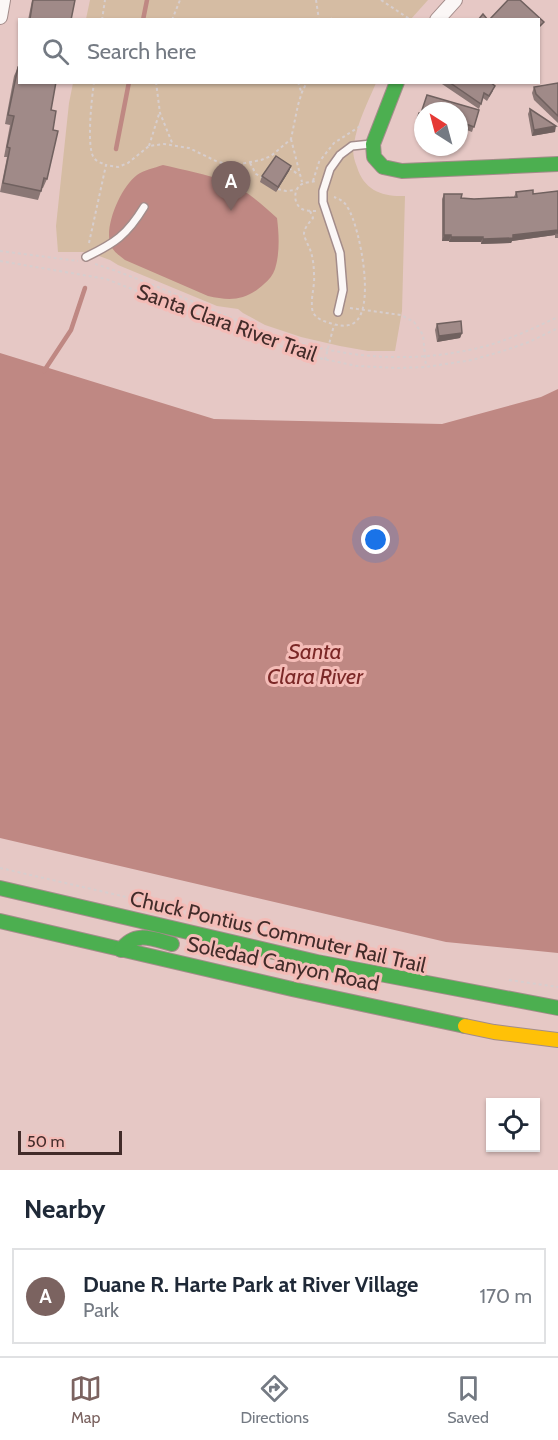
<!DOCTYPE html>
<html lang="en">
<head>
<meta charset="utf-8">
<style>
  :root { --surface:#fff; --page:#f2f2f3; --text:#1f2937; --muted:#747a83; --line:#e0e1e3; --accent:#7b6360 }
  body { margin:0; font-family:Cabin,sans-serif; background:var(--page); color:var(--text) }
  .controls { position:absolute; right:18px; bottom:18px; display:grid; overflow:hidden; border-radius:0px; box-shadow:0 2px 4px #0004 }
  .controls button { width:54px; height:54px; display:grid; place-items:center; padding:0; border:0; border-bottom:2px solid var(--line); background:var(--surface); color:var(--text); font:30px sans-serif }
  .compass { position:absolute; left:414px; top:102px; width:54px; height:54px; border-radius:50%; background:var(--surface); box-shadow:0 2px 4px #0004; rotate:324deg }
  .scale { position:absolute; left:18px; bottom:15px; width:104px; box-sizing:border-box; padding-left:6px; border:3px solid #422c2a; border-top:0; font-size:16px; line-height:21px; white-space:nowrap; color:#422c2a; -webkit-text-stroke:4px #f4bcb7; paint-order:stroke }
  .you { position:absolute; left:376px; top:540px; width:21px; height:21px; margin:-15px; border:4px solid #fff; border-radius:50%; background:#1a73e8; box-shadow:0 0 0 9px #1a73e833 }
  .badge { display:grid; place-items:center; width:39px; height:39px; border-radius:50%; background:var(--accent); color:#fff; font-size:20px; font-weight:700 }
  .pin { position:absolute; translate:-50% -50px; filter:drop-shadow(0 2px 3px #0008) }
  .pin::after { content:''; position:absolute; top:32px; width:21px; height:18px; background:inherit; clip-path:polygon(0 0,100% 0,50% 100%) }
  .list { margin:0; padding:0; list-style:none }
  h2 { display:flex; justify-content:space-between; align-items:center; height:78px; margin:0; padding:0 24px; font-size:26px }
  h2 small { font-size:20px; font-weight:400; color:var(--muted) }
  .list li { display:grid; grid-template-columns:39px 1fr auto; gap:18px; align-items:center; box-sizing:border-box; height:96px; margin:0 12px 12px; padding:0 12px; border:2px solid var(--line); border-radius:0px }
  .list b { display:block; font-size:22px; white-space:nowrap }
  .list p { margin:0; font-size:20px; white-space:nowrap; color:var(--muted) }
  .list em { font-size:20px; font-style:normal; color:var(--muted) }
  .icon { flex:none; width:33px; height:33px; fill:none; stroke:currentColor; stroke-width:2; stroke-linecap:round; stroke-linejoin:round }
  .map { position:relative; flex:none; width:558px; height:1170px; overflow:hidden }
  .search { position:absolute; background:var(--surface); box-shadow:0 2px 4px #0004; left:18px; right:18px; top:18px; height:66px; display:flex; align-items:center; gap:15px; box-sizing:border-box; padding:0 21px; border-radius:0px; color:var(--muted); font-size:22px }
  .sheet { height:186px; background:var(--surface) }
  nav { display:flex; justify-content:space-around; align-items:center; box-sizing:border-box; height:84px; border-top:2px solid var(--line); background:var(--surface); font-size:16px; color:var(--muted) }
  nav a { display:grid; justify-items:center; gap:3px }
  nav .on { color:var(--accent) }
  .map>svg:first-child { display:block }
</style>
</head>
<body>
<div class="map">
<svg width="558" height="1170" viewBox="0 0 558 1170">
  <rect width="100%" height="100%" fill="#e6c8c5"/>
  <g fill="#d5bca3">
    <polygon points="90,0 428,0 411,19 86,19"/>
    <path d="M73,83H376C368,102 357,123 354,144C352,153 354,159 357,167C364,190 382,197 405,196L402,311L395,351H368L340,346L301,337L265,325L243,313L238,309L217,306L118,265L110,260L88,252H58L56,226L69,103Z"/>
  </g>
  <g fill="#bf8883">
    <path d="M163,165C184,170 207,174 227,182C246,190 262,204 277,218C279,234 280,253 275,269C273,275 269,280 264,284C246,301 230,301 208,296L125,260C119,255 112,251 110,243C105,224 121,187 137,175C144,170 154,168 163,165Z"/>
    <polygon points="0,353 214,419 442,424 541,397 558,389 558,953 446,942 0,838"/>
  </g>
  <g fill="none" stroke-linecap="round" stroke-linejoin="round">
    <g stroke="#bf8883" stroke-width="4.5">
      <polyline points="143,20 147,0"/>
      <polyline points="116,149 129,82"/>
      <polyline points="44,371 71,330 85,288"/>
    </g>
    <g stroke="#a38c8a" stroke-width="10">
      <g id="lane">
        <path d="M86,257C115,243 127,235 144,207"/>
        <polyline points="338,312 343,290 340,253 323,202 323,191 330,169 340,155 352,146 371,144"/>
      </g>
    </g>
    <g stroke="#a38c8a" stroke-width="16">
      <g id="street">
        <polyline points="0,17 3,0"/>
        <polyline points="437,20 455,0"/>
      </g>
    </g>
    <g stroke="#a38c8a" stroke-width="16">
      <g id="fast">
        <polyline points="397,82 373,144 374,157 383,167 402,171 558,164"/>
        <polyline points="0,888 317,962 558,1008"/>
        <polyline points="0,921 292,989 465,1026"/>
        <path d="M121,950C135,930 153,939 172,944"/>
      </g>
    </g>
    <g stroke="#a38c8a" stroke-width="16">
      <polyline id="slow" points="465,1026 494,1032 558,1040"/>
    </g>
    <g stroke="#d7cece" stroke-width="2" stroke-dasharray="3 3" stroke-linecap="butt">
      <polyline points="316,0 319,20"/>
      <polyline points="381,0 411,20"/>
      <polyline points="102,20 105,0"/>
      <polyline points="172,20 180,0"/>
      <polyline points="331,20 332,18"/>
      <path d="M94,82C92,97 86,147 94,158C97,162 102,163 106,165"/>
      <polyline points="156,82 160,113 173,145"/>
      <polyline points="298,82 301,91"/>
      <polyline points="291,139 302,182"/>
      <polyline points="149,146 159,114"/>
      <polyline points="250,163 256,174 263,178"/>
      <polyline points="289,168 299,175"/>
      <polyline points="313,181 319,162 334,143 362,125"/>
      <polyline points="278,189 286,191 296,190"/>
      <path d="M310,211L313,218C309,223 304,228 304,234C305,240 309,246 311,252C313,259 314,267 314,275C315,285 311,296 312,307C312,315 319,320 327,322C335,325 346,328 354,323C376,309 360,228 348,208C345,202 340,199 334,197"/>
      <path d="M316,211C311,211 306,211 302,209C293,204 293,189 302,184C306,182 312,182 317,181"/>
      <polyline points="89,243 106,165 118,167 128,163 149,146 164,144 189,148 218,162 235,165 261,160 271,156 291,139 298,105 302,92 307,82"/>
      <polyline points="0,251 78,261"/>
      <polyline points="0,261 106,279 304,355 357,366 398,368 426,367 472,360 503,351 529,342 558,328"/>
      <path d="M95,264C155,283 211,311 270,333C339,359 414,365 486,346C511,339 534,328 558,317"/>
      <polyline points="350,308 401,315 414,322 423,335 426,367"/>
      <polyline points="325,360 334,325"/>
      <polyline points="0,868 357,950"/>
      <polyline points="509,980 558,987"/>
    </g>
    <use href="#lane" stroke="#fbf7f6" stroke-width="7"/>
    <use href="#street" stroke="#fbf7f6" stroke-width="14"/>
    <use href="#fast" stroke="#4caf50" stroke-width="14"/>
    <use href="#slow" stroke="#ffc107" stroke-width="14"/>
  </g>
  <g fill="#8a7775">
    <polygon points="32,0 75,0 71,20 28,20"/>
    <polygon points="20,65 20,82 52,100 51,110 53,130 47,179 43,188 42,188 38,200 0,192 7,157 4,157 10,125 5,124 14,76 18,67 19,67"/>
    <polygon points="439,82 490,82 493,91 487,101 483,98 479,109"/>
    <polygon points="558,83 558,123 534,100 532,93 534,87"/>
    <polygon points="427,95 479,110 472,132 464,129 460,141 459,141 459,111 423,111 423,130 415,128 419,113 421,113"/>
    <polygon points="530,109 555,132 532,136 528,114"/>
    <polygon points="291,166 289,171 276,192 260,182 262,176"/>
    <polygon points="558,191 558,238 555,238 555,235 512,241 511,243 481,244 481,242 449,242 449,241 442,241 442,199 444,194 461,198 474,199 514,197 516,192 533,194"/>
    <polygon points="437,324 462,333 460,338 437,342 435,330"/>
  </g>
  <g fill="#70615f">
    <polygon points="556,126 555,132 532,136 534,130"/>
    <polygon points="291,166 289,171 276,192 278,187"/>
    <polygon points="557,230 555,235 512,241 511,243 481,244 483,239"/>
    <polygon points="444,235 451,235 449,241 442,241"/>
    <polygon points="451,237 483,237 481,242 449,242"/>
    <polygon points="462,333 460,338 437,342 439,336"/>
  </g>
  <g fill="#a08a88" stroke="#70615f" stroke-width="1.5">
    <polygon points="33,0 75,0 71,20 31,20 30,19"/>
    <polygon points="508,0 520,0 544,22 538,28 538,20 489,20"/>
    <polygon points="483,14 488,20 478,20"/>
    <polygon points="18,67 20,67 20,82 56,82 51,110 56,111 53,130 58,131 47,179 44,178 41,191 3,183 10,148 7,147 14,116 8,115"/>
    <polygon points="449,82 490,82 495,86 489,96 484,93 481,104"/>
    <polygon points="558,83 558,116 536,94 534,87"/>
    <polygon points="427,95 479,110 474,127 466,124 462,136 459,135 459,111 423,111 423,125 416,123 419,113 421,113"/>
    <polygon points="530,109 556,126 534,130"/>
    <polygon points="276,156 291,166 278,187 262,176"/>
    <polygon points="533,190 533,194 558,191 558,233 557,233 557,230 513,235 513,238 483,239 483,237 451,237 451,235 444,235 444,194 462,194 461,198 474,199 517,197 516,192"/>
    <polygon points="461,321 462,333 439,336 437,324"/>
  </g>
  <g text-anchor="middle" stroke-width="6" stroke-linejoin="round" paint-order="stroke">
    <g font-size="21" fill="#422c2a" stroke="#f4bcb7">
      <text transform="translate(227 323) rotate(20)" y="7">Santa Clara River Trail</text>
      <text transform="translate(278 932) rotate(13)" y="7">Chuck Pontius Commuter Rail Trail</text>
      <text transform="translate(283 964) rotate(12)" y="7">Soledad Canyon Road</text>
    </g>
    <g font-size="22" font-style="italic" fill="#7b2827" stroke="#f4bcb7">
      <text x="315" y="659">Santa<tspan x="315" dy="25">Clara River</tspan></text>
    </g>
  </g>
</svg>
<div class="controls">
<button><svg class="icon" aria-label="locate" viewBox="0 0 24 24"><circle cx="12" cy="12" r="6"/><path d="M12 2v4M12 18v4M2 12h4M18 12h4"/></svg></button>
</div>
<svg class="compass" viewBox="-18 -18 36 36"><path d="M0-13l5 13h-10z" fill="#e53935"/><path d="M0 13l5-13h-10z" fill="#747a83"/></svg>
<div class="scale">50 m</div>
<div class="you"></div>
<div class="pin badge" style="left:231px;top:211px">A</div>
<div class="search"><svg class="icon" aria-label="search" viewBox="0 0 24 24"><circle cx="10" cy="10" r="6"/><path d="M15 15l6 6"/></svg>Search here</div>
</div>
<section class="sheet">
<h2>Nearby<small></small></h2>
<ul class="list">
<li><span class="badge">A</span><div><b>Duane R. Harte Park at River Village</b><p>Park</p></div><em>170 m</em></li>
</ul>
</section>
<nav>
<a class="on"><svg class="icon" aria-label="map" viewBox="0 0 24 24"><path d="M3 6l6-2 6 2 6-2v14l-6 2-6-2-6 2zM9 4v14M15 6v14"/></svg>Map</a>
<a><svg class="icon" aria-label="directions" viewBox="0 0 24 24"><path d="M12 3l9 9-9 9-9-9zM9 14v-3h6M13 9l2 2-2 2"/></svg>Directions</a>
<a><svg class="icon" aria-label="saved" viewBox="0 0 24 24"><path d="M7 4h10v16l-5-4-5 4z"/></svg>Saved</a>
</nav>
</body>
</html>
